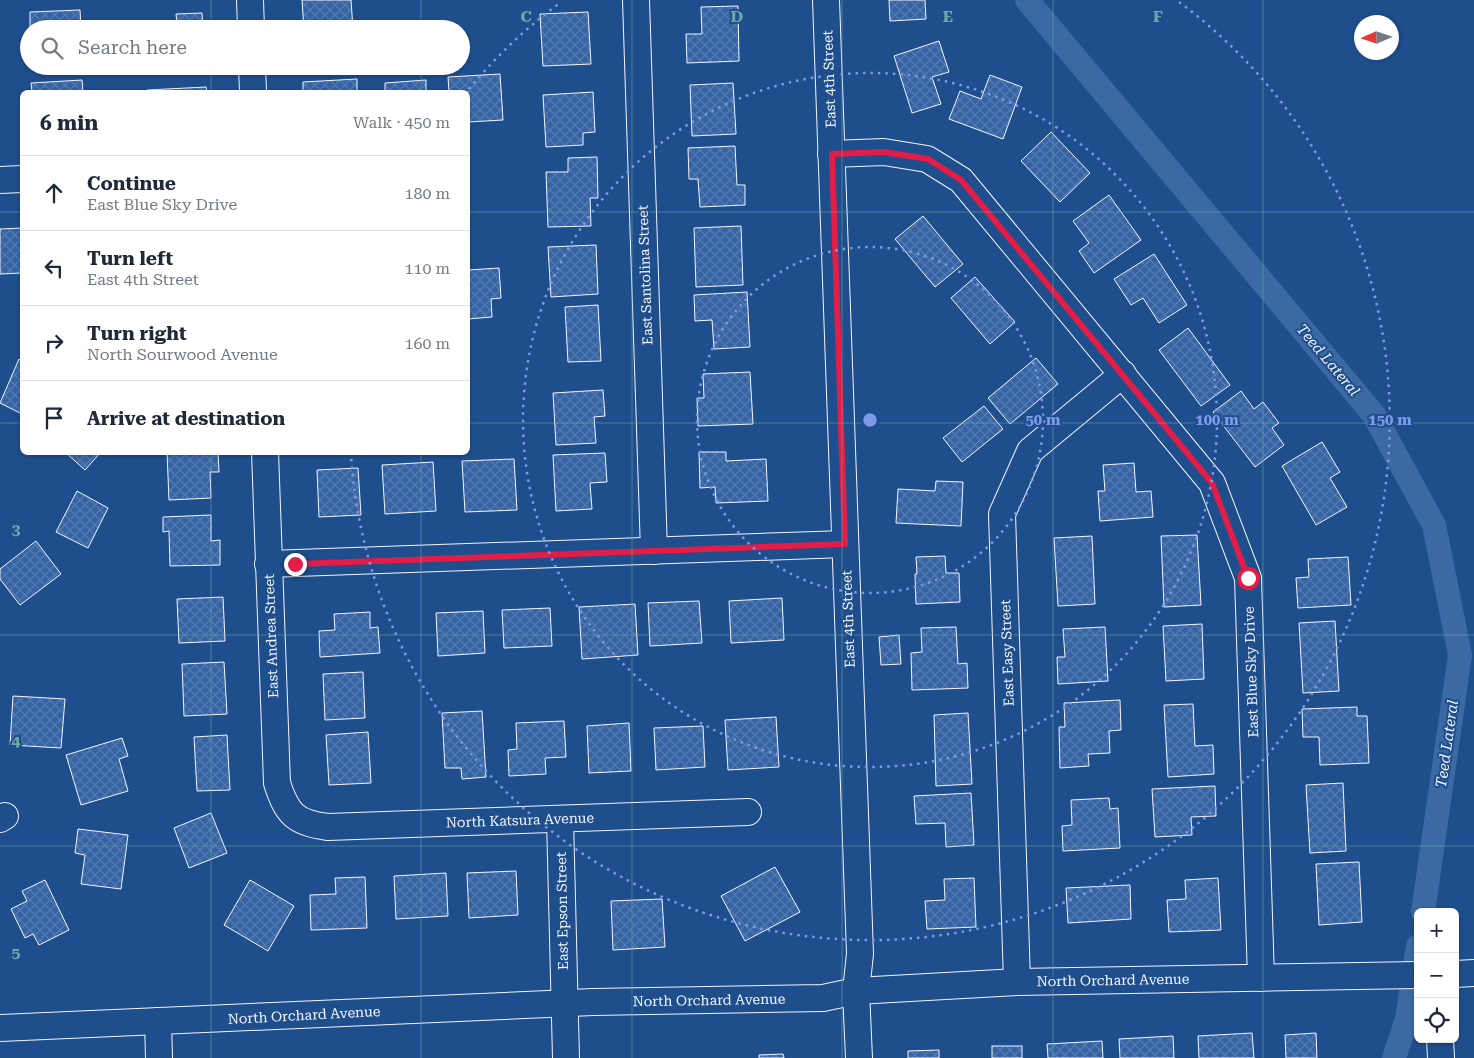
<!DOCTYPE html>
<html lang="en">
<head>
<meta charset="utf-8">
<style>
  :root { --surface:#fff; --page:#f6f6f7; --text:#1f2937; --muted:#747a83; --line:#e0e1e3 }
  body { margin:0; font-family:"Roboto Serif",serif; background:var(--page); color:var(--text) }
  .controls { position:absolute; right:15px; bottom:15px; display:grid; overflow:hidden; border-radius:8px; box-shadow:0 1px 4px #0004 }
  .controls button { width:45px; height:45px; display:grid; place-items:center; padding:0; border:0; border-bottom:1px solid var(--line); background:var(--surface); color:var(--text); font:25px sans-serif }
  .compass { position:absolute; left:1354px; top:15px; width:45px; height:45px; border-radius:50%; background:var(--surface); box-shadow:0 1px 4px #0004; rotate:267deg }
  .stop { position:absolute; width:15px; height:15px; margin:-11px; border:4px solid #e11d48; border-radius:50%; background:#fff }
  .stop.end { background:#e11d48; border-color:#fff; box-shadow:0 1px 5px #0008 }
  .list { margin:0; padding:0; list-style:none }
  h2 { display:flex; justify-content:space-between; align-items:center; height:65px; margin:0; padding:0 20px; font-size:21px }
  h2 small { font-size:16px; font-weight:400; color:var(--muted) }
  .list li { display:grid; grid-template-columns:32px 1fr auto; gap:15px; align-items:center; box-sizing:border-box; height:75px; padding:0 20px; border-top:1px solid var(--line) }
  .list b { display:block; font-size:19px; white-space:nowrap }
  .list p { margin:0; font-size:16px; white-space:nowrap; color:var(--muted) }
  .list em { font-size:16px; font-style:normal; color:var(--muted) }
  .icon { flex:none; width:28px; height:28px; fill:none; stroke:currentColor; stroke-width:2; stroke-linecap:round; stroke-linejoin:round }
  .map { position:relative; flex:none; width:1474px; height:1058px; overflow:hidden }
  .search { position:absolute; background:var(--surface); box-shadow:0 1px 4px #0004; left:20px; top:20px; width:450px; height:55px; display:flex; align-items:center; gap:12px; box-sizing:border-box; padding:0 18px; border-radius:28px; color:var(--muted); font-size:19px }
  .panel { position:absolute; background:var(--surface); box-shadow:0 1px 4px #0004; left:20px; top:90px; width:450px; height:365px; border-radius:8px }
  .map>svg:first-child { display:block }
</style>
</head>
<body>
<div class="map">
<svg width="1474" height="1058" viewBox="0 0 1474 1058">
  <defs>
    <pattern id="building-cross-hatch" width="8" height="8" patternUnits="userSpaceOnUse" patternTransform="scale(1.25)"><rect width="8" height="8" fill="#3563a3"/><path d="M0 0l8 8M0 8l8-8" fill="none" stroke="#537ab1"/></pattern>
  </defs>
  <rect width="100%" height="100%" fill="#1f4e8c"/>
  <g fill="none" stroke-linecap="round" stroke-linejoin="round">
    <g stroke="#3b69a3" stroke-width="24">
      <polyline points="1027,0 1374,415 1434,525 1460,655 1423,912"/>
      <polyline points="1394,1058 1407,1019 1418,946"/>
    </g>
  </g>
  <g fill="url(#building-cross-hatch)" stroke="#f2f6ff">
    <polygon points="302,0 351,0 353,29 304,29"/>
    <polygon points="889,0 925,0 926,19 890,21"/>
    <polygon points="738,6 739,61 687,63 686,34 702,34 701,7"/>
    <polygon points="80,10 81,29 30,29 30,12"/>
    <polygon points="588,12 591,64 543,66 540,14"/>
    <polygon points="202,13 203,29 163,29 162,25 177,24 176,14"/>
    <polygon points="939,41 949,72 932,77 941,104 912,113 894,56"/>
    <polygon points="500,74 503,120 468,122 468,92 449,92 448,77"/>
    <polygon points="990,75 1022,87 1003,139 949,119 960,91 981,99"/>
    <polygon points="357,79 357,92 303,92 303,82"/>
    <polygon points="82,80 83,92 32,92 31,83"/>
    <polygon points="426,80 426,92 385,92 385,83"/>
    <polygon points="733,83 736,134 692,136 690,85"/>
    <polygon points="206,87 207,92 147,92 147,90"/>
    <polygon points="593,92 595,132 583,133 583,145 546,147 543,95"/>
    <polygon points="1051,132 1090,173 1060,202 1021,161"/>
    <polygon points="735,146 737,185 745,185 745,205 700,207 698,179 689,179 688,148"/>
    <polygon points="597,157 598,198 590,198 591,226 548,227 546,172 568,172 568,158"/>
    <polygon points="1109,195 1141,240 1094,273 1079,251 1089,243 1073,221"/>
    <polygon points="923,216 963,264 935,287 895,239"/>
    <polygon points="741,226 743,285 696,287 694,228"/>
    <polygon points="22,228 22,273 0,274 0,229"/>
    <polygon points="596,245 598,294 551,297 548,247"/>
    <polygon points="1154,254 1187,305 1159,323 1143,298 1131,305 1114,279"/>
    <polygon points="499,268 501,298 491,299 492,317 468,319 468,270"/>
    <polygon points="975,277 1015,322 990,344 951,298"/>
    <polygon points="747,292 750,347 714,349 712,320 695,321 694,295"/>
    <polygon points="598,305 601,361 568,362 565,307"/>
    <polygon points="1188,328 1230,385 1201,406 1159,350"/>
    <polygon points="1036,358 1058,384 1010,424 988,398"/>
    <polygon points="19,359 22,361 22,414 0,403"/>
    <polygon points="750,372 753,424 698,426 697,398 704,398 703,374"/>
    <polygon points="603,390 605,416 594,417 596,443 556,445 553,393"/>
    <polygon points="1241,391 1254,409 1263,402 1279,423 1272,428 1284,445 1255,467 1213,412"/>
    <polygon points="984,406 1003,429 962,462 943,438"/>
    <polygon points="1322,442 1340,472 1330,478 1347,507 1316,525 1282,466"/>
    <polygon points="65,452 101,452 85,470"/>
    <polygon points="167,452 218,452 219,472 210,472 211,498 169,500"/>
    <polygon points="699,452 726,452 726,461 766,459 768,501 716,503 715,487 700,488"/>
    <polygon points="605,453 607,482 590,483 592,509 556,511 553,455"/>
    <polygon points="514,459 517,510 465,512 462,461"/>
    <polygon points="433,462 436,511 385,514 382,465"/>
    <polygon points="1134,463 1136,492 1151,491 1153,517 1100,521 1098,491 1105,491 1103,465"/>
    <polygon points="358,468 361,515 319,517 317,470"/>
    <polygon points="936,481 963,482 961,526 896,523 898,489 935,491"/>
    <polygon points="77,491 108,508 88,548 56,532"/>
    <polygon points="211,515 211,541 220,540 220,565 170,566 169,531 163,532 163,517"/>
    <polygon points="1197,535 1201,605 1164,607 1161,536"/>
    <polygon points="1092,536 1095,604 1058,606 1054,538"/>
    <polygon points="36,541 61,574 20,605 0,579 0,569"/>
    <polygon points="945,556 946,573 959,573 960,602 916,604 915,574 917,574 916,557"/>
    <polygon points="1348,557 1351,605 1298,608 1296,578 1309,577 1308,559"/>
    <polygon points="223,597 225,641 179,643 177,599"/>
    <polygon points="782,598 784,640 731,643 729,601"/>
    <polygon points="699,601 702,643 650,646 648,603"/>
    <polygon points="635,604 638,655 582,659 579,607"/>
    <polygon points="550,608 552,646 504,648 502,610"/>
    <polygon points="483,611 485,653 438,656 436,613"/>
    <polygon points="370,612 370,628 378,627 380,653 320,657 319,631 335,630 334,614"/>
    <polygon points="1335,621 1339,691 1303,693 1299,623"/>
    <polygon points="1202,624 1204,679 1166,681 1163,626"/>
    <polygon points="956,627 958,664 967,663 968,688 912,690 911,653 922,652 921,628"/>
    <polygon points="1105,627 1108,681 1058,684 1057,657 1065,657 1063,629"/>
    <polygon points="899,635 901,664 881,665 879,637"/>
    <polygon points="224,662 227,714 184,716 182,664"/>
    <polygon points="363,672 365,718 325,720 323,674"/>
    <polygon points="13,696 65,699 61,748 10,745"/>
    <polygon points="1120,700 1121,730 1109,731 1110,753 1088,754 1089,766 1060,768 1059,727 1065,727 1064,703"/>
    <polygon points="1193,704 1195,746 1213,745 1214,774 1168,777 1164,705"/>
    <polygon points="1357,707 1357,716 1367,716 1369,763 1320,765 1319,737 1303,737 1302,709"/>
    <polygon points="482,711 486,777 462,779 461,768 445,768 442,713"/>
    <polygon points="968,713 972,784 936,786 934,715"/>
    <polygon points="776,717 779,767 728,770 725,720"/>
    <polygon points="564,721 566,757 545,758 546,774 509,776 508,750 517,749 516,723"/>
    <polygon points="629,723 631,771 589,773 587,726"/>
    <polygon points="703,726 705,767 656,770 654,728"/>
    <polygon points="368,732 371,783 329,785 326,735"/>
    <polygon points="227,735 230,790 197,791 194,737"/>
    <polygon points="122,738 128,756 119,759 128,791 81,805 66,755"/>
    <polygon points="1343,783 1346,851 1310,853 1306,785"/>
    <polygon points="1215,786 1216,816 1191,817 1192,835 1155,837 1152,789"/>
    <polygon points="971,793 974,845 946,847 945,823 916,824 914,796"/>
    <polygon points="1109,798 1110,809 1118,808 1120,848 1063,851 1062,826 1072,825 1071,800"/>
    <polygon points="211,813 227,853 189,868 174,828"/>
    <polygon points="78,829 128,835 121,889 81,884 85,855 75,853"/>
    <polygon points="1359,862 1362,922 1319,925 1316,864"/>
    <polygon points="775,867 800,912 745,941 721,896"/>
    <polygon points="516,871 518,915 469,918 467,873"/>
    <polygon points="446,873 448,916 396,919 394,876"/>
    <polygon points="365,877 367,928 311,930 310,895 336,894 335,878"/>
    <polygon points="974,878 976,927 927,929 925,901 945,900 944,879"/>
    <polygon points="1218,878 1221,930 1169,932 1167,900 1186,899 1185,880"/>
    <polygon points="45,880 69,930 39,945 33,934 25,938 11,909 27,901 22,891"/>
    <polygon points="250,880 294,906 268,951 224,925"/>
    <polygon points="1130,885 1131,919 1068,923 1066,888"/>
    <polygon points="662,899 665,947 613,950 611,901"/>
    <polygon points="1252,1033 1254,1058 1199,1058 1198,1036"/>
    <polygon points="1316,1033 1317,1058 1286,1058 1285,1035"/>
    <polygon points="1173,1036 1174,1058 1120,1058 1119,1039"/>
    <polygon points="1102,1041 1103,1058 1048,1058 1047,1044"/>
    <rect x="992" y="1046" width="30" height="12"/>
    <polygon points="939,1050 939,1058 908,1058 908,1051"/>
    <polygon points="783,1054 784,1058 759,1058 759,1055"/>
  </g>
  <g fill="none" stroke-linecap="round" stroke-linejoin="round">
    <g stroke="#f2f6ff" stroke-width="28">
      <g id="minor">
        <polyline points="250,0 251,29"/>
        <polyline points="636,0 654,551"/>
        <polyline points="826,0 860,954 856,991 859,1058"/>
        <polyline points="252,66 253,92"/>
        <polyline points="831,154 884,152 927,159 961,180 1212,483 1248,578 1261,978"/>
        <polyline points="0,180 22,179"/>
        <path d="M265,452L277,783C287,814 295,823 328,827L748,812"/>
        <polyline points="268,564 845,544"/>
        <polyline points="0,819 5,816"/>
        <polyline points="560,819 566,1058"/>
        <polyline points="1455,974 1474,973"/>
        <polyline points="1017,982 1002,514 1030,451 1123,374"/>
        <polyline points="158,1021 159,1058"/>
        <polyline points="0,1028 593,1002 823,998 856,991 1017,982 1418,975"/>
        <polyline points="1440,1039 1441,1058"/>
      </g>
    </g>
    <use href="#minor" stroke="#1f4e8c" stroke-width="26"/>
  </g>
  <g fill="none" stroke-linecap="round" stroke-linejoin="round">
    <polyline stroke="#e11d48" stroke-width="6" points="295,564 845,544 832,154 884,152 928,159 961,180 1212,483 1248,578"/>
  </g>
  <path fill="none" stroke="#6aa9a8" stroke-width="1" stroke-opacity="0.55" d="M211,0V29M421,0V29M632,0V1058M842,0V1058M1053,0V1058M1263,0V1058M211,66V92M421,66V92M0,212H22M468,212H1474M0,423H22M468,423H1474M211,452V1058M421,452V1058M0,635H1474M0,846H1474"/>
  <g fill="none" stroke="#7d9aea" stroke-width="2.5" stroke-dasharray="2.5 5">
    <circle cx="870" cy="420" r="173"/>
    <circle cx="870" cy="420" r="347"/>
    <path d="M469 89A520 520 0 0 1 561 2M1179 2A520 520 0 1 1 351 456"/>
  </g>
  <g text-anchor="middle" stroke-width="4" stroke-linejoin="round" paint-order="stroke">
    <g font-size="14" fill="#f2f6ff" stroke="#1f4e8c">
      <text transform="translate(829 79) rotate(-92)" y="5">East 4th Street</text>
      <text transform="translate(645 275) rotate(-92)" y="5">East Santolina Street</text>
      <text transform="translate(848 619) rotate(-92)" y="5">East 4th Street</text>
      <text transform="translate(271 636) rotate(-92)" y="5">East Andrea Street</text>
      <text transform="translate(1007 653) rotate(-92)" y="5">East Easy Street</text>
      <text transform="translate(1251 672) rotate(-92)" y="5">East Blue Sky Drive</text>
      <text transform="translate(520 820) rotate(-2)" y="5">North Katsura Avenue</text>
      <text transform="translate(562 911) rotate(-91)" y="5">East Epson Street</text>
      <text transform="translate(1113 980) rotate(-1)" y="5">North Orchard Avenue</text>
      <text transform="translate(709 1000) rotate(-1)" y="5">North Orchard Avenue</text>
      <text transform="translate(304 1015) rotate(-3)" y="5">North Orchard Avenue</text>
    </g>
    <g font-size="15" font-style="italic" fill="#f2f6ff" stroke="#1f4e8c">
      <text transform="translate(1328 360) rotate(50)" y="5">Teed Lateral</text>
      <text transform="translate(1447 744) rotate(-82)" y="5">Teed Lateral</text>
    </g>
  </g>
  <g font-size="16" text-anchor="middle" font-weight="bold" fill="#6aa9a8" stroke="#1f4e8c" stroke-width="4" stroke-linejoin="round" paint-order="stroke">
    <text x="526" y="22">C</text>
    <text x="737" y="22">D</text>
    <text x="948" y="22">E</text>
    <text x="1158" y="22">F</text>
    <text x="16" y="535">3</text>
    <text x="16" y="746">4</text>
    <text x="16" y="958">5</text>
  </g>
  <circle cx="870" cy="420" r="8" fill="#7d9aea" stroke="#1f4e8c" stroke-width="2.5"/>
  <g font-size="15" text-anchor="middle" font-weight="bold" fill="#7d9aea" stroke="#1f4e8c" stroke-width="4" stroke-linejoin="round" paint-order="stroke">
    <text x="1043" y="425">50 m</text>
    <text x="1217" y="425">100 m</text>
    <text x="1390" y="425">150 m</text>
  </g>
</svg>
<div class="controls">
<button>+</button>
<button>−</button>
<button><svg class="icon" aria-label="locate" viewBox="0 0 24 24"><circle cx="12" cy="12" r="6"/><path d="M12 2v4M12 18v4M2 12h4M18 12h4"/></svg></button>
</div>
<svg class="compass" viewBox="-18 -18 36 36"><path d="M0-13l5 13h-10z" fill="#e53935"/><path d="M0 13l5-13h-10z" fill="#747a83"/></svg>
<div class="stop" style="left:1248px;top:578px"></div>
<div class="stop end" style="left:295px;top:564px"></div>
<div class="search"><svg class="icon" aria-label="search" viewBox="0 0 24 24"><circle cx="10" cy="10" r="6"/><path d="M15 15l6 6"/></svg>Search here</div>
<section class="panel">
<h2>6 min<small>Walk · 450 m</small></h2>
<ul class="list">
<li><svg class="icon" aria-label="ahead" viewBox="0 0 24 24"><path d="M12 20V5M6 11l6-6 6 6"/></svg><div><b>Continue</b><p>East Blue Sky Drive</p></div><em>180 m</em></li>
<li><svg class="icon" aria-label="left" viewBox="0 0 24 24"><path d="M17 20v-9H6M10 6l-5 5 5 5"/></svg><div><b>Turn left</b><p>East 4th Street</p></div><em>110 m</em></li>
<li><svg class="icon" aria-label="right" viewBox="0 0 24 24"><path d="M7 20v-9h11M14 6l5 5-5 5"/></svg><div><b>Turn right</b><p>North Sourwood Avenue</p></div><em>160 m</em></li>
<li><svg class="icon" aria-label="arrive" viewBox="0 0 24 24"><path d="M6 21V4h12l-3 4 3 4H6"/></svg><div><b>Arrive at destination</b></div></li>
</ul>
</section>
</div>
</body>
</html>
